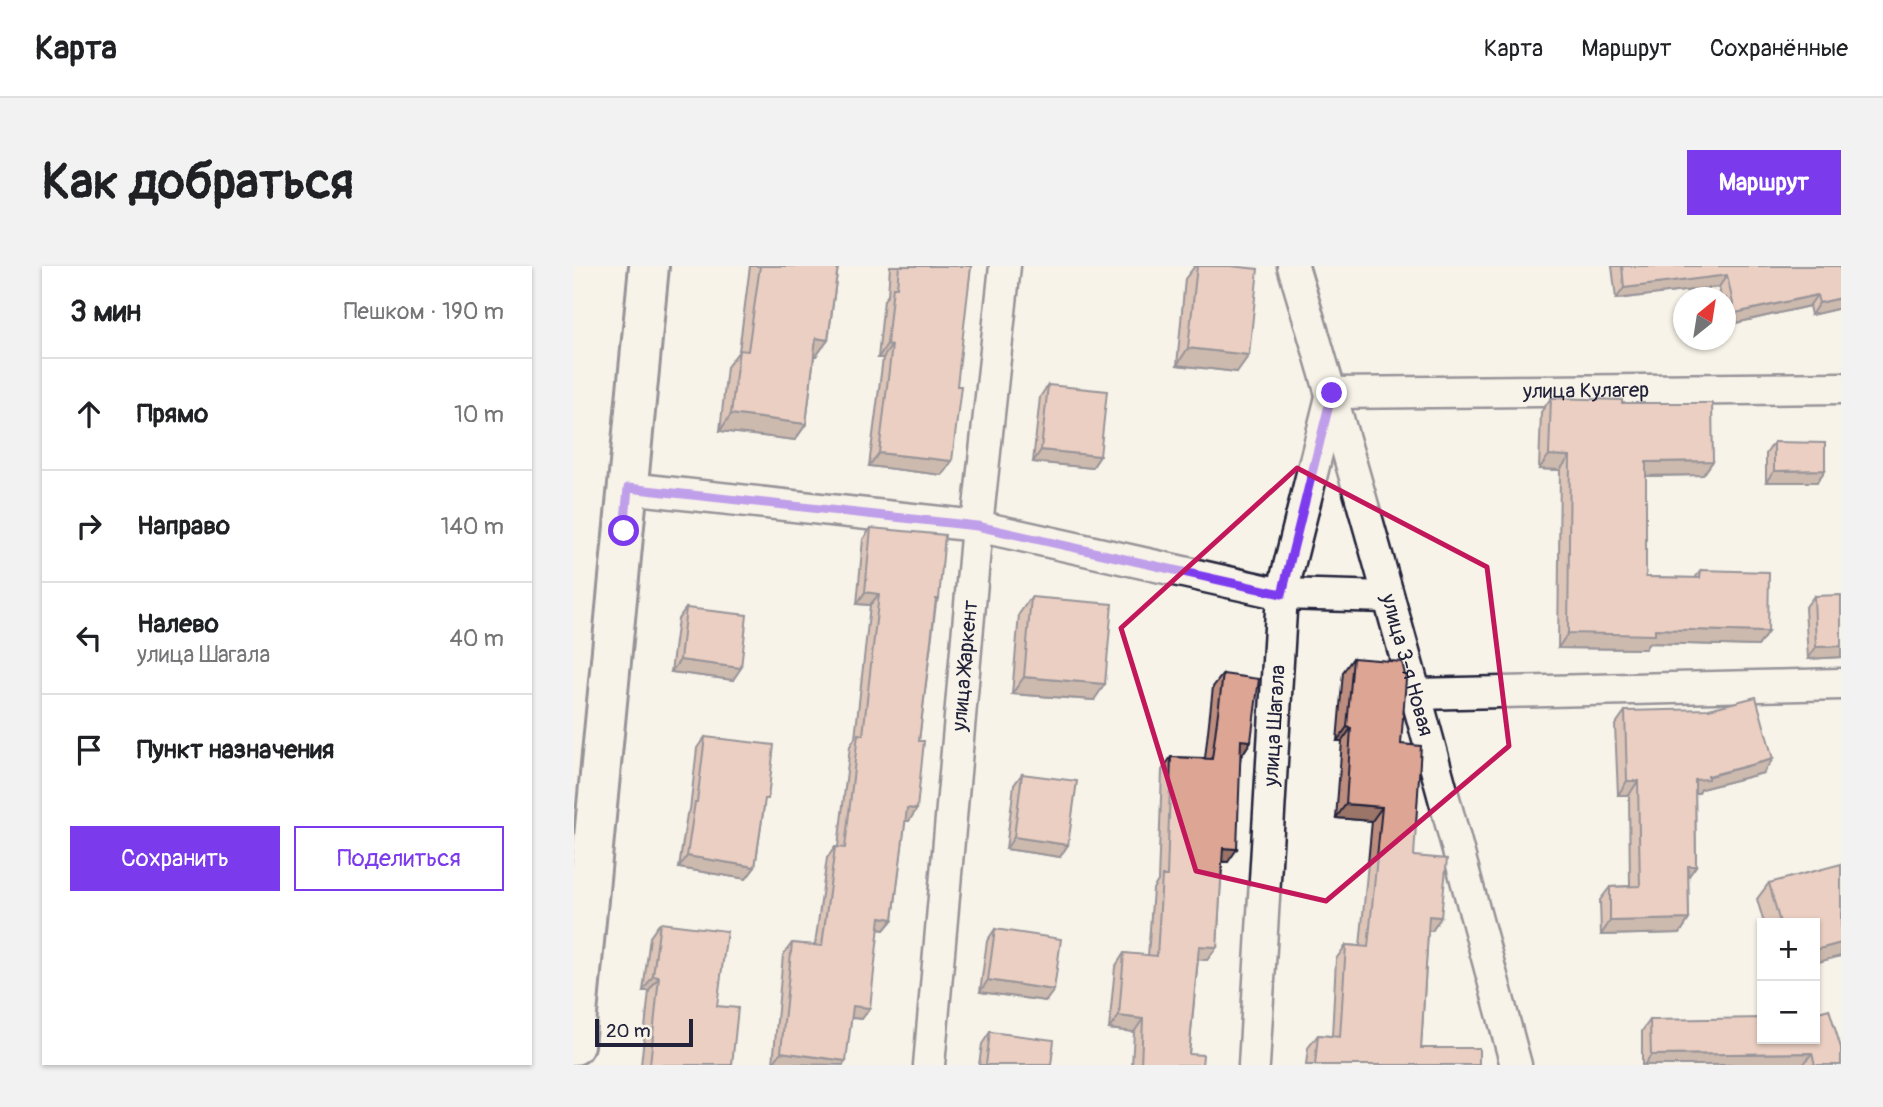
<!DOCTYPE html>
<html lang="ru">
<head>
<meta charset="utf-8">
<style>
  :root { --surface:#fff; --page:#f2f2f2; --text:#202124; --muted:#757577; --line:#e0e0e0; --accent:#7c3aed }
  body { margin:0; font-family:Pangolin,sans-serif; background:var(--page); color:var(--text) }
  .controls { position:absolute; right:21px; bottom:21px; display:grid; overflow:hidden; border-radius:0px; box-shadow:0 2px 5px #0004 }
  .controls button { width:63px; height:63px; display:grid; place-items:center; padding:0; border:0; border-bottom:2px solid var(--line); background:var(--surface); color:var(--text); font:35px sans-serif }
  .compass { position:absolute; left:1099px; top:21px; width:63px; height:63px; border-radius:50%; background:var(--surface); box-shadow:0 2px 5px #0004; rotate:30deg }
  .scale { position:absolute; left:21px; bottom:18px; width:98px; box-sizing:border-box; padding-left:7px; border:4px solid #22223b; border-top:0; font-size:19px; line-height:24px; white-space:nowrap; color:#22223b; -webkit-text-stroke:5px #f7f3e8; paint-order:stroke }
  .stop { position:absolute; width:21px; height:21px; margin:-16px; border:5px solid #7c3aed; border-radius:50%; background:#fff }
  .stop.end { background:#7c3aed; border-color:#fff; box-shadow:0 2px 7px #0008 }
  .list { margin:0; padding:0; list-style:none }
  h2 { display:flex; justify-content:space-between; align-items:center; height:91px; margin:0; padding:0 28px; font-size:30px }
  h2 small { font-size:23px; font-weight:400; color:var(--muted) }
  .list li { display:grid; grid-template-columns:46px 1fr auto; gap:21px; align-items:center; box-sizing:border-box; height:112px; padding:0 28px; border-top:2px solid var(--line) }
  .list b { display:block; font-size:26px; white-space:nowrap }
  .list p { margin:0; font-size:23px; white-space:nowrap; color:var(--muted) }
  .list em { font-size:23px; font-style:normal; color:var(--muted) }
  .actions { display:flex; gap:14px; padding:21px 28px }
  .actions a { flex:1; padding:16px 0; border:2px solid var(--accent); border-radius:0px; text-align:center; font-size:24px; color:var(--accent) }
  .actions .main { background:var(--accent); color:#fff }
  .icon { flex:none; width:38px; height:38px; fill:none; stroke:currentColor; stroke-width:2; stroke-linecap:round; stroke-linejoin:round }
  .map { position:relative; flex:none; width:1267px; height:799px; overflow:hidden; border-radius:0px }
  header { display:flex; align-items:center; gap:42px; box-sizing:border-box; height:98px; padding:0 35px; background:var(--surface); border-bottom:2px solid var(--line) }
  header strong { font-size:33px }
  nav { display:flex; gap:38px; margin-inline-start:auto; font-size:24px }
  .intro { display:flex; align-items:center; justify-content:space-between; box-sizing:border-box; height:168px; padding:0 42px }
  h1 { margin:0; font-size:49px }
  .button { padding:18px 32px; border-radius:0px; background:var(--accent); color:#fff; font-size:24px; font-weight:700 }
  main { display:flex; gap:42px; padding:0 42px }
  aside { flex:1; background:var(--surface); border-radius:0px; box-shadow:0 2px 5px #0004 }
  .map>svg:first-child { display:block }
</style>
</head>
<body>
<header>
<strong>Карта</strong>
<nav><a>Карта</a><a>Маршрут</a><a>Сохранённые</a></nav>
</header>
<div class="intro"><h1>Как добраться</h1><a class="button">Маршрут</a></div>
<main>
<aside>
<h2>3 мин<small>Пешком · 190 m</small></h2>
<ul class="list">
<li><svg class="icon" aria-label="ahead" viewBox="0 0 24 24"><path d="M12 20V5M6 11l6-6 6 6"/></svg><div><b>Прямо</b></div><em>10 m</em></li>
<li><svg class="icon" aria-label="right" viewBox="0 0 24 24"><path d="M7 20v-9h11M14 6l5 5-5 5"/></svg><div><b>Направо</b></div><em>140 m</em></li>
<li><svg class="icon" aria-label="left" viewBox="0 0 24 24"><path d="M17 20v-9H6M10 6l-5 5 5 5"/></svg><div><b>Налево</b><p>улица Шагала</p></div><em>40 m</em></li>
<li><svg class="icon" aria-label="arrive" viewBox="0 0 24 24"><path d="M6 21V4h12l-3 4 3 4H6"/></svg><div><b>Пункт назначения</b></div></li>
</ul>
<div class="actions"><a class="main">Сохранить</a><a>Поделиться</a></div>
</aside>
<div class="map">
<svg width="1267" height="799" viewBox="0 0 1267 799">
  <rect width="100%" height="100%" fill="#f7f3e8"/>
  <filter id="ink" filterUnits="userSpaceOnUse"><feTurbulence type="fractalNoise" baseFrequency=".0143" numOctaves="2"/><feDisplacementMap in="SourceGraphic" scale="14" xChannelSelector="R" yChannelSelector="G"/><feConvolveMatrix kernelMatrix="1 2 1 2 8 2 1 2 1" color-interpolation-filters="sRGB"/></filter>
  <g filter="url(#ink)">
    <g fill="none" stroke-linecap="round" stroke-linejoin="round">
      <g stroke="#22223b" stroke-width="35">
        <g id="street">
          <path id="s1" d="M719,0C799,265 870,532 942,799"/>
          <polyline points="54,222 403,260 708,328 814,331"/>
          <polyline points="842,428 1267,418"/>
          <path id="s2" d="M355,799L403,260L431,0"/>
          <path id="s3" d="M680,799L708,328L758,127L1267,122"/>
        </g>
      </g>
      <g stroke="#22223b" stroke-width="44">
        <polyline id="secondary" points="0,779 75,0"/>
      </g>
      <use href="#street" stroke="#f7f3e8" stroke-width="30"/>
      <use href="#secondary" stroke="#f7f3e8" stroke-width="38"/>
    </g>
    <g fill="#bd8e7f" stroke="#22223b" stroke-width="2">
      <polygon points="176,0 264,0 254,74 242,90 240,90 232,158 221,174 146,165 153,101 165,85"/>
      <polygon points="316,0 397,0 368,209 295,200 309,92 304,92 310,34 314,29"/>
      <polygon points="621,0 656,0 663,106 603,99 611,13"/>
      <polygon points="1038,0 1267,0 1267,42 1237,49 1235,40 1153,59 1152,51 1152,32 1147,32 1145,21 1042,33"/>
      <polygon points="474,119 526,190 518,202 459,196 466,131"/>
      <polygon points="977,132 1048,137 1139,195 1129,209 1072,210 1072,311 1121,312 1127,304 1194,366 1184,380 1075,377 1071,383 984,382 986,204 965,203 967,146"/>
      <polygon points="1200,176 1251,204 1243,216 1192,216 1192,188"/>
      <polygon points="297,262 365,333 362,337 335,555 331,555 319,653 310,664 304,663 288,753 278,752 199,798 209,689 218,677 241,679 253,592 261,581 264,581 276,480 281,472 296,339 283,338 289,273"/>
      <polygon points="1240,330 1267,391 1234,393 1231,342"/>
      <polygon points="457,331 520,434 438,428 445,348"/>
      <polygon points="112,342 159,414 97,406 104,353"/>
      <polygon points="779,392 827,478 840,590 867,651 858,665 854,665 847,782 905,799 732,799 734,782 744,769 758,770 762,693 772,679 786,680 798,555 762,552 768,475 763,475 769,406"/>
      <polygon points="649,408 677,475 668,489 667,488 654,596 648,596 643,681 633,694 624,693 615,788 628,799 558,799 560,766 535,763 541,701 550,687 574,690 579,623 584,615 588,504 597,491 631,492 639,421"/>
      <polygon points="1051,445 1189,507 1127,523 1125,527 1121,527 1122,600 1114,611 1115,653 1106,667 1027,669 1026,634 1036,621 1056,620 1055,529 1044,529 1041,459"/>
      <polygon points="131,471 190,539 181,601 172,613 105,602 113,548 116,544 123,482"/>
      <polygon points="448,508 486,591 432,583 440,519"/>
      <polygon points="1195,617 1241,657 1190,657 1183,633"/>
      <polygon points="86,657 143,740 158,799 67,799 75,725 69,725 76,671"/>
      <polygon points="421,663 472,735 406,726 413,675"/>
      <polygon points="1076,754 1267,782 1267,799 1068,799 1068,765"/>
      <polygon points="416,766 477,799 405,799 408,778"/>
    </g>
    <g fill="#9a7468" stroke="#22223b" stroke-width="2">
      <polygon points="1153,9 1145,21 1042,33 1050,22"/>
      <polygon points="1243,29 1235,40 1153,59 1161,47"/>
      <polygon points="1267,32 1267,42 1237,49 1245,37"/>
      <polygon points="242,72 254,74 242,90 230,89"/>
      <polygon points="313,78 318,79 309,92 304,92"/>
      <polygon points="614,82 675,89 663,106 603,99"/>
      <polygon points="157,148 232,158 221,174 146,165"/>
      <polygon points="467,184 526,190 518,202 459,196"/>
      <polygon points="305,187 378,195 368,209 295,200"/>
      <polygon points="975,189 996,190 986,204 965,203"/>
      <polygon points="1139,195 1129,209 1062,210 1072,196"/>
      <polygon points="1251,204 1243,216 1192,216 1200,205"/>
      <polygon points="291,326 305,328 296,339 283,338"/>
      <polygon points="1081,363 1194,366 1184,380 1075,377 1071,383 984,382 994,367"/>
      <polygon points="1267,380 1267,391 1234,393 1242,381"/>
      <polygon points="106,394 167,402 159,414 97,406"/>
      <polygon points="450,411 531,418 520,434 438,428"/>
      <polygon points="773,461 777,462 768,475 763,475"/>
      <polygon points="667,474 677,475 668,489 658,487"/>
      <polygon points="1199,493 1189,507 1127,523 1125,527 1111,527 1121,514"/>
      <polygon points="1053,515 1064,515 1055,529 1044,529"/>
      <polygon points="772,538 808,541 798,555 762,552"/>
      <polygon points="333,542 343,543 335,555 325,554"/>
      <polygon points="440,571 494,579 486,591 432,583"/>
      <polygon points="649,582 663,583 654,596 640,595"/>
      <polygon points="113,590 181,601 172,613 105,602"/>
      <polygon points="1114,600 1122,600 1112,614"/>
      <polygon points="855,650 867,651 858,665 845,664"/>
      <polygon points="306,651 319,653 310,664 298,662"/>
      <polygon points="1115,653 1106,667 1027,669 1036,655"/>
      <polygon points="1267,677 1267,690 1241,697 1241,684"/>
      <polygon points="625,680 643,681 633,694 616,693"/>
      <polygon points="79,710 85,711 75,725 69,725"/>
      <polygon points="414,714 480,724 472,735 406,726"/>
      <polygon points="279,740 296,742 288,753 271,751"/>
      <polygon points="545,750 569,753 560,766 535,763"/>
      <polygon points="207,786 272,795 269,799 199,798"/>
      <polygon points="1238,787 1229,799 1070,799 1077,789"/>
    </g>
    <g fill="#dca594" stroke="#22223b" stroke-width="2">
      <polygon points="186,0 264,0 254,74 242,72 232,158 157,148 165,84 174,85"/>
      <polygon points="325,0 397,0 383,120 387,120 378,195 305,187 318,79 313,78 319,21 323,21"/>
      <polygon points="623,0 656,0 684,3 675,89 614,82"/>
      <polygon points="1048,0 1267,0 1267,32 1245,37 1243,29 1161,47 1153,9 1050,22"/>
      <polygon points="474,119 533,125 526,190 467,184"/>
      <polygon points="977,132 1048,134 1048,137 1138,137 1139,195 1072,196 1072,311 1126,312 1127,304 1195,306 1194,366 1081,363 1081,369 994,367 996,190 975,189"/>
      <polygon points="1200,176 1251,177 1251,204 1200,205"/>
      <polygon points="297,262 371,269 365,333 362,333 345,475 350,475 343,543 333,542 319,653 306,651 296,742 279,740 272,795 207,786 218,677 248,680 261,581 271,582 284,468 289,469 305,328 291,326"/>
      <polygon points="1267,329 1267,380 1242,381 1240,330"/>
      <polygon points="457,331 538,338 531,418 450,411"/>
      <polygon points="112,342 173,349 167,402 106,394"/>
      <polygon points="779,392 828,396 832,413 827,478 847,480 840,590 873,593 867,651 855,650 847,782 905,782 905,799 741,799 744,769 766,771 772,679 794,681 808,541 772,538 777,462 773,461"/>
      <polygon points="649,408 685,413 677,475 667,474 663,583 649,582 643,681 625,680 615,788 629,789 628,799 567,799 569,753 545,750 550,687 583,690 588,610 593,610 597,491 638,493"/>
      <polygon points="1182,431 1199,493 1134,510 1134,513 1121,514 1122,600 1114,600 1115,653 1036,655 1036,621 1066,620 1064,515 1053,515 1051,445 1135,443"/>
      <polygon points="131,471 200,479 194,533 191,533 181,601 113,590 121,536 123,536"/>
      <polygon points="448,508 503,515 494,579 440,571"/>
      <polygon points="1267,598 1267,677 1241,684 1241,657 1206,657 1195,617"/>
      <polygon points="86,657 153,665 143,740 164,742 158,799 76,799 85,711 79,710"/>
      <polygon points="421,663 487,673 480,724 414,714"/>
      <polygon points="1255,743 1267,782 1267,799 1241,799 1238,787 1077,789 1076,754 1188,752 1188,773 1241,773 1241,747"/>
      <polygon points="416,766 480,774 477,799 412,799"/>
    </g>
  </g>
  <g fill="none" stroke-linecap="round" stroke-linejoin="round" filter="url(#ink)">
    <polyline stroke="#7c3aed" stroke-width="9" points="50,265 54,222 403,260 708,328 758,127"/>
  </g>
  <path d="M0 0H1267V799H0ZM723,202L913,301L935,480L752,635L622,605L547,362Z" fill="#f7f3e8" fill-opacity=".55" fill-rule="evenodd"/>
  <path fill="none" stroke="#c2185b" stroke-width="5" stroke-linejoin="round" d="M723,202L913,301L935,480L752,635L622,605L547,362Z"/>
  <g text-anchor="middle" stroke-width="5" stroke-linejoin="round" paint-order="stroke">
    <g font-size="21" fill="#22223b" stroke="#f7f3e8">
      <text dy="7" stroke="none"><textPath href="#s3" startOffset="933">улица Кулагер</textPath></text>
      <text dy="7" stroke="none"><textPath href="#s2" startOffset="401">улица Жаркент</textPath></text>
      <text dy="7" stroke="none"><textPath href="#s1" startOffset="415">улица 3-я Новая</textPath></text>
      <text dy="7" stroke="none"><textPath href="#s3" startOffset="340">улица Шагала</textPath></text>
    </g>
  </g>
</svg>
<div class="controls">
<button>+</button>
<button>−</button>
</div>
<svg class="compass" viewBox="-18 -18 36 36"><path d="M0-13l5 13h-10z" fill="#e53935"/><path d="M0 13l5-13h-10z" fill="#757577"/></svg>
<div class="scale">20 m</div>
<div class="stop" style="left:50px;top:265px"></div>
<div class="stop end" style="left:758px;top:127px"></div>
</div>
</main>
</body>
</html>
